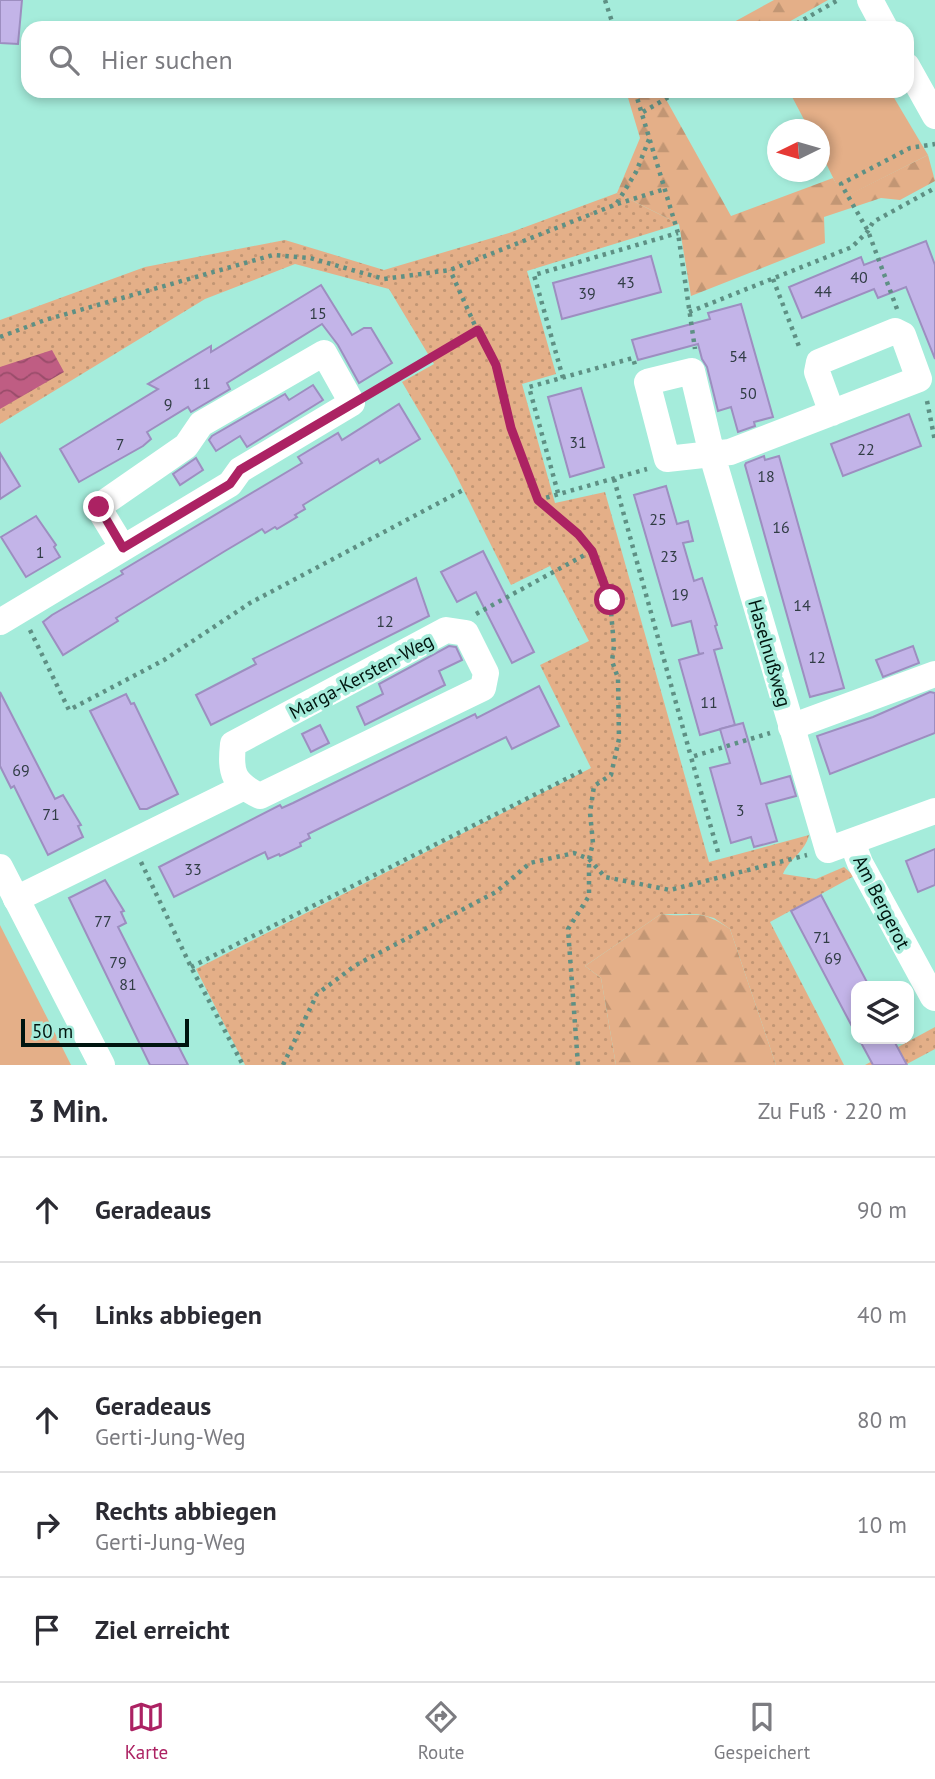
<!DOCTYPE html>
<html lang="de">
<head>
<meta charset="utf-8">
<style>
  :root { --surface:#fff; --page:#f2f2f3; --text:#2b2b33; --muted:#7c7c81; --line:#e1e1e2; --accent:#ac2263 }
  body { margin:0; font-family:"PT Sans",sans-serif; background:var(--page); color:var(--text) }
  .controls { position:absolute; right:21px; bottom:21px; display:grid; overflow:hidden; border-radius:14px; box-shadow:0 4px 10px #0003 }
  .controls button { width:63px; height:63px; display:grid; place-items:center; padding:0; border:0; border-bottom:2px solid var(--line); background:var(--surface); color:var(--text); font:35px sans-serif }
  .compass { position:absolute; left:767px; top:119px; width:63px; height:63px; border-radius:50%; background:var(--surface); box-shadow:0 4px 10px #0003; rotate:265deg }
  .scale { position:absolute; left:21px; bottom:18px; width:168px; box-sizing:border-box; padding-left:7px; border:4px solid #00150f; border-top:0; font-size:19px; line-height:24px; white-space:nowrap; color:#00150f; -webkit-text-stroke:5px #a5ecdb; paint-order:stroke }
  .stop { position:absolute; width:21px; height:21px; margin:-16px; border:5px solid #ac2263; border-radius:50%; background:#fff }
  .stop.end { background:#ac2263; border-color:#fff; box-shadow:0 2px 7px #0008 }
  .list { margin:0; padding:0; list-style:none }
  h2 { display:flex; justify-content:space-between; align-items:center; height:91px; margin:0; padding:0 28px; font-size:30px }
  h2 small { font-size:23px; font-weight:400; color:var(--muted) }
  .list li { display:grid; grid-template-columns:46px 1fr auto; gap:21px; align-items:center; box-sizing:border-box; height:105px; padding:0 28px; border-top:2px solid var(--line) }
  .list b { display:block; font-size:26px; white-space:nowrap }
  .list p { margin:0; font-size:23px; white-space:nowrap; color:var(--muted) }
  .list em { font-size:23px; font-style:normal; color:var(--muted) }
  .icon { flex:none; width:38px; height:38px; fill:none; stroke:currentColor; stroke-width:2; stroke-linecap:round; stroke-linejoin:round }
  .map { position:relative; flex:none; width:935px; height:1065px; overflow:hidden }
  .search { position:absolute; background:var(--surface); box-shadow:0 4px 10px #0003; left:21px; right:21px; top:21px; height:77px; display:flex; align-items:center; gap:18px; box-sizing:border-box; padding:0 24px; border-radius:21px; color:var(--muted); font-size:26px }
  .sheet { height:616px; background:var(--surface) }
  nav { display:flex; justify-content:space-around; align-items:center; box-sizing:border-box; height:98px; border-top:2px solid var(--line); background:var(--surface); font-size:19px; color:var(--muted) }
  nav a { display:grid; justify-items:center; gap:4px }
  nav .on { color:var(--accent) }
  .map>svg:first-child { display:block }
</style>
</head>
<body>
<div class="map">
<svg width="935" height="1065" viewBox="0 0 935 1065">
  <defs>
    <pattern id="grass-dots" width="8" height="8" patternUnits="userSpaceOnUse" patternTransform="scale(1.75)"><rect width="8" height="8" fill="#e4af88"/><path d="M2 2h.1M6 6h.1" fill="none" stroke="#c29674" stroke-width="1.8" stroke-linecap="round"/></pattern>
    <pattern id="forest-firs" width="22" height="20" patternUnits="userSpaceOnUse" patternTransform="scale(1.75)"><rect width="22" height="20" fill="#e4af88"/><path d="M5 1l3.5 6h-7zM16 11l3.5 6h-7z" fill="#c29674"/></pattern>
    <pattern id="water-waves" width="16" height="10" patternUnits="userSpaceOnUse" patternTransform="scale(1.75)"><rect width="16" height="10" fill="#bf5d83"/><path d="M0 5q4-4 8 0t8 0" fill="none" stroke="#994c6a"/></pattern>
  </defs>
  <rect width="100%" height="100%" fill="#a5ecdb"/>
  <g fill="url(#grass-dots)">
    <path d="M617,193L679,224L527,271L556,374L522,384L555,503L605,492L709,862L809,835C805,852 790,858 783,874L816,879L844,867L854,876L770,922L844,1065H776L730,929L714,918L697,914H661L585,966L601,978L616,1065H245L196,969L591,768L540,665L589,641L550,566L511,585L453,469L402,382L434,364L389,289L295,264L205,299L0,424V320L145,267L285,240L384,270L509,233Z"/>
    <polygon points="935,1027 935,1049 905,1065 865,1065"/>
  </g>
  <g fill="url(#forest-firs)">
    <polygon points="774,0 828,0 778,28 723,28"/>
    <polygon points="626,91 667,91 663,94 731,216 833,178 844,197 928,155 935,181 900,200 881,198 824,217 825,243 691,296 679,224 617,193 640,138"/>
    <path d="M661,914C693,919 697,906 730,929L776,1065H616L601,978L585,966Z"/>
  </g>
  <g fill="#e4af88">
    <polygon points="789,91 890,91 928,155 843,198 820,151 820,130 809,129"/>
    <polygon points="0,925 63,1049 71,1065 0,1065"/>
  </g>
  <polygon fill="url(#water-waves)" points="52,350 64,372 0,409 0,367"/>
  <g fill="#c3b4e8" stroke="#9d8ec0" stroke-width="2">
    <polygon points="0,0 22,0 18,44 0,43"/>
    <polygon points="926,241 935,265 935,359 906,287 878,298 874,289 802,318 789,287 861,257 864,265"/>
    <polygon points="651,256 661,292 562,319 553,283"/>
    <polygon points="321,285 352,335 364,328 371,328 392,363 359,383 338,345 322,324 227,383 230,389 191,412 188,407 147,432 151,439 143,446 79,482 60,449 158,389 148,384 211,346 211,352"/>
    <polygon points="741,304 773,417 754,422 755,426 738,432 731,407 718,411 707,367 702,359 698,344 638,360 632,340 710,319 708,313"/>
    <polygon points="313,385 323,400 247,447 240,436 216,451 209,440 212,436 285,394 289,400"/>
    <polygon points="581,388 604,467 570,477 548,397"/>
    <polygon points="399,404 420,439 380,463 378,459 303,505 305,509 295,515 297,517 277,529 275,527 265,533 262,529 225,551 116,618 118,621 63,655 43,622 52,615 123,574 121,571 302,463 298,457 338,433 342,440"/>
    <polygon points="909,414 921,446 843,476 831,444"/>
    <polygon points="0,453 20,486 0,499"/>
    <polygon points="764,456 765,460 779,456 844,688 810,697 745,465 746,463"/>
    <polygon points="196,458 203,470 180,485 173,474"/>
    <polygon points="666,486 677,524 688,521 693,541 683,543 694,581 702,578 717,625 715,626 722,648 714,650 735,725 700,735 679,660 704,653 699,654 691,621 672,626 634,495"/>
    <polygon points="36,516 56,545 54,547 60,557 26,577 1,537"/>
    <polygon points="483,551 534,652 512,663 476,592 457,602 441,572"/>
    <polygon points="416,578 429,616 211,725 196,695 256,664 253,659"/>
    <polygon points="449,646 456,647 462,660 439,671 445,685 365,725 357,707 383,694 379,684"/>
    <polygon points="913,646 919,663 883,677 876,660"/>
    <polygon points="539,686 559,726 512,749 506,737 308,834 310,838 300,843 301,846 280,856 279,854 268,859 265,852 174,897 159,867 280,805 282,808 293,803 475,714 477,718"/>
    <polygon points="0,692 55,799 63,795 81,825 78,826 83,837 48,855 14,786 11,788 0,766"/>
    <polygon points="930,692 935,693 935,733 830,774 817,736 873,717"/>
    <polygon points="126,694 131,704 134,703 178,794 147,809 140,809 90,711"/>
    <polygon points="743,723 761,784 790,776 796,796 766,804 777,841 754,847 751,837 731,843 710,768 730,763 720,729"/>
    <polygon points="320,725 329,743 311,752 302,734"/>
    <polygon points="935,849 935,885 918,892 906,861"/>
    <polygon points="105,880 124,911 121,912 126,923 118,927 188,1065 150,1065 69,898"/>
    <polygon points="821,895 869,986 856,986 856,1034 791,911"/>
    <polygon points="859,1039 893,1039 907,1065 873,1065"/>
  </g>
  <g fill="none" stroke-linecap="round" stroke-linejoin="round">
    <g stroke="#5e9084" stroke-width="4.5" stroke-dasharray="3.5 5" stroke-linecap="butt">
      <polyline points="605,0 614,28"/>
      <polyline points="789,28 838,0"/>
      <polyline points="635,91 678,233 695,349"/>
      <polyline points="643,112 679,91"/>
      <polyline points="617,203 636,172 650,137"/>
      <polyline points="773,279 800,349"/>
      <polyline points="897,309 868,231 841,184 910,148 935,144"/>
      <polyline points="689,312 852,247 868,231 873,222 935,188"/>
      <polyline points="0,337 45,320 273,255 310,258 384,279 450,270 617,204 665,189"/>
      <polyline points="563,378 534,275 678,233"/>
      <polyline points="372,391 477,330 450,270"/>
      <polyline points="927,401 935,441"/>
      <polyline points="614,479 691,757"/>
      <polyline points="558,493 529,387 633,358 635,365"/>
      <polyline points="538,500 647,469"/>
      <polyline points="476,614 592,551 578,534 538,500 511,428 496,365 477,330"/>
      <polyline points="30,630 69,710 164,660 250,603 465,489"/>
      <polyline points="718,852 691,757 770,733"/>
      <polyline points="141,862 191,967 243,1065"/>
      <polyline points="191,967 586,769"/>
      <polyline points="283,1065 317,994 356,965 496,892 530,863 574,853 589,859 605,877 670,890 807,855"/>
      <polyline points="578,1065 568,929 589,896 589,859 593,843 590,813 594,786 611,775 619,739 618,678 612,661 614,646 610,600 592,551"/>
    </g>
    <g stroke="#fff" stroke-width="26">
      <polyline points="870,0 885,28"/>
      <polyline points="907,66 935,116"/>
      <polyline points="832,413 817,372 819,362 895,331 903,335 919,379 730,452 667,459 647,382 692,371 712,455 828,850 935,811"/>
      <polyline points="0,622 230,484 240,470 352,403 324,353 201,424 186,446 98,507 123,548"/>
      <path d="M446,630L466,633L486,673L483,688L260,796C233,783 230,773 233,744Z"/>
      <polyline points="791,727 935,674"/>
      <polyline points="852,842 860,863 933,997 935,998"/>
      <polyline points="0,867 102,1065"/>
      <polyline points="16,899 242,788"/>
    </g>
  </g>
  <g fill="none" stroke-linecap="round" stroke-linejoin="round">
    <polyline stroke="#ac2263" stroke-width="9" points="99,507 123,548 230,484 240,470 478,330 496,365 511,428 538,500 578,534 592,551 610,600"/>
  </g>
  <g text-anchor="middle" stroke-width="7" stroke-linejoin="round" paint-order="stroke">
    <g font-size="16" fill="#313d45">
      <text x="859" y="283">40</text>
      <text x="626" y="288">43</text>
      <text x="823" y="297">44</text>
      <text x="587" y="299">39</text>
      <text x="318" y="319">15</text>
      <text x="738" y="362">54</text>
      <text x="202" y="389">11</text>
      <text x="748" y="399">50</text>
      <text x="168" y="410">9</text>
      <text x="578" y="448">31</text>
      <text x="120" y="450">7</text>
      <text x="866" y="455">22</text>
      <text x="766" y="482">18</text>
      <text x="658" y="525">25</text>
      <text x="781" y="533">16</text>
      <text x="40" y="558">1</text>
      <text x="669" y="562">23</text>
      <text x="680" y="600">19</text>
      <text x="802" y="611">14</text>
      <text x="385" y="627">12</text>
      <text x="817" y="663">12</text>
      <text x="709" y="708">11</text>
      <text x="21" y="776">69</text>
      <text x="740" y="816">3</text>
      <text x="51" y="820">71</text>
      <text x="193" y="875">33</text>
      <text x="103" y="927">77</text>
      <text x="822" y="943">71</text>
      <text x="833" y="964">69</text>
      <text x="118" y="968">79</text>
      <text x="128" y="990">81</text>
    </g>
    <g font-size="19" fill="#00150f" stroke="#a5ecdb">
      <text transform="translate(770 653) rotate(74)" y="7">Haselnußweg</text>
      <text transform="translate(361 676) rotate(-28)" y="7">Marga-Kersten-Weg</text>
      <text transform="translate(882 902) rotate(63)" y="7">Am Bergerot</text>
    </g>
  </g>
</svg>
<div class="controls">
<button><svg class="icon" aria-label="layers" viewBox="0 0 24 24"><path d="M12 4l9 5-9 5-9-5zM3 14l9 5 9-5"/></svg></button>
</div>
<svg class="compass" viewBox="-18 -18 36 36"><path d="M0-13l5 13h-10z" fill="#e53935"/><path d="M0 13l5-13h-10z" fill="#7c7c81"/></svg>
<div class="scale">50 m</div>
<div class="stop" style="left:610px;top:600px"></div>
<div class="stop end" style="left:99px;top:507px"></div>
<div class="search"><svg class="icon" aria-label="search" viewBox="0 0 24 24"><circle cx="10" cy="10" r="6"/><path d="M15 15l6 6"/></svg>Hier suchen</div>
</div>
<section class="sheet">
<h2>3 Min.<small>Zu Fuß · 220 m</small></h2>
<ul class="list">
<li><svg class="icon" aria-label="ahead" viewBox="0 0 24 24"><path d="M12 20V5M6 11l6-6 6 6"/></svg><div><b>Geradeaus</b></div><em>90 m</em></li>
<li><svg class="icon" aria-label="left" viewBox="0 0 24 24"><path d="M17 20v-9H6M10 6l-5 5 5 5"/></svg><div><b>Links abbiegen</b></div><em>40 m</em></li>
<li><svg class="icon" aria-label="ahead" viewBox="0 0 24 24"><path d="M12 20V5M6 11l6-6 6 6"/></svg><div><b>Geradeaus</b><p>Gerti-Jung-Weg</p></div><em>80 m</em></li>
<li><svg class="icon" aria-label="right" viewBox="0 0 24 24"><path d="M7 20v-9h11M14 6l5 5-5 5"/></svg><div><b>Rechts abbiegen</b><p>Gerti-Jung-Weg</p></div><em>10 m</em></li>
<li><svg class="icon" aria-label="arrive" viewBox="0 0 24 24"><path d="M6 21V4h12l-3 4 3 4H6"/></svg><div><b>Ziel erreicht</b></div></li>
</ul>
</section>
<nav>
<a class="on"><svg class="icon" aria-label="map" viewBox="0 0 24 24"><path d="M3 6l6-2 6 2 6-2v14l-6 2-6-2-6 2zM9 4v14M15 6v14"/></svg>Karte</a>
<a><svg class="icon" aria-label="directions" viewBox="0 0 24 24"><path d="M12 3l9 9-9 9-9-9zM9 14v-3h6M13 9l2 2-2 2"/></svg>Route</a>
<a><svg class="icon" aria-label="saved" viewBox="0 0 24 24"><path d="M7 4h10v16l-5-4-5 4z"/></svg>Gespeichert</a>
</nav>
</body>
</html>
